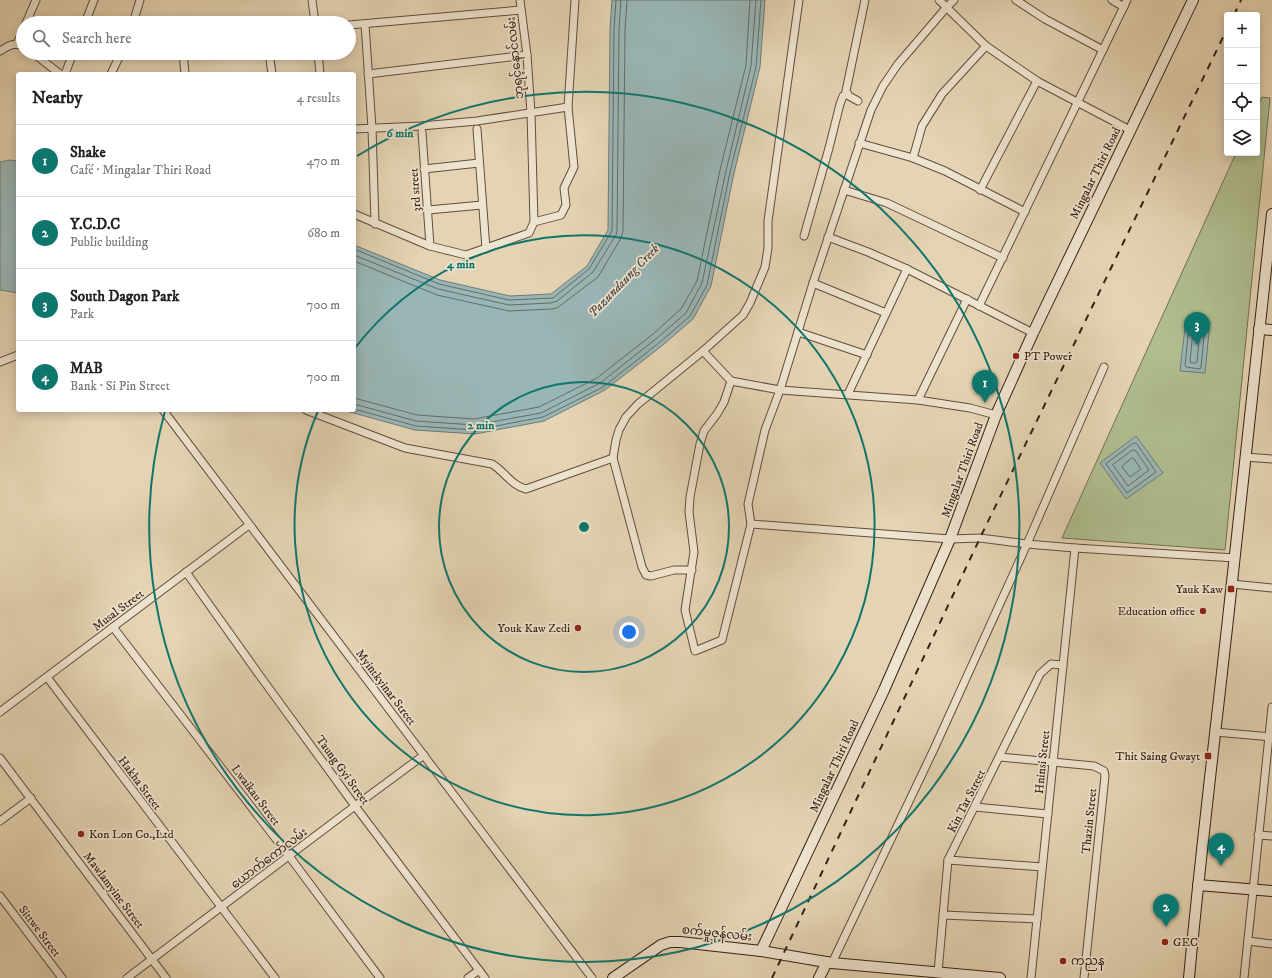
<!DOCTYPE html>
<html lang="en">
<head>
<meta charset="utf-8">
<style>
  :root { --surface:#fff; --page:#f2f2f2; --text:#222; --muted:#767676; --line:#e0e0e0; --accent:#0f766e }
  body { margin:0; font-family:"IM FELL DW Pica","Noto Sans Myanmar",serif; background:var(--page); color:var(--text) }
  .controls { position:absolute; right:12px; top:12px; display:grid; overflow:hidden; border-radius:4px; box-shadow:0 2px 10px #0003 }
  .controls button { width:36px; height:36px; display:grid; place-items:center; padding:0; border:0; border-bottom:1px solid var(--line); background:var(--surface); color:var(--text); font:20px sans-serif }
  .you { position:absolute; left:629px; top:632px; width:14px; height:14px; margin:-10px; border:3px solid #fff; border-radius:50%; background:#1a73e8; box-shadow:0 0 0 6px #1a73e833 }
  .badge { display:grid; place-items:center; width:26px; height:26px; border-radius:50%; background:var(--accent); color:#fff; font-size:13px; font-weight:700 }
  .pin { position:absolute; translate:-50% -33px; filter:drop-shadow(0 1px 2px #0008) }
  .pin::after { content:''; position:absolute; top:21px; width:14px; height:12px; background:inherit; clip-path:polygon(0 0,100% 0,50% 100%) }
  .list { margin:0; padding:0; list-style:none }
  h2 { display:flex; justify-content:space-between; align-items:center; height:52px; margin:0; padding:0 16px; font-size:17px }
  h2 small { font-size:13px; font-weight:400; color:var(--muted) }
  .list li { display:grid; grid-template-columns:26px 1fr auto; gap:12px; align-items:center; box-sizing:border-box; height:72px; padding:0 16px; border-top:1px solid var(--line) }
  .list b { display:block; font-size:15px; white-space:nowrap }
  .list p { margin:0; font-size:13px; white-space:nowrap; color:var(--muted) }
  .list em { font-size:13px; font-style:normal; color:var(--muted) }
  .icon { flex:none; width:22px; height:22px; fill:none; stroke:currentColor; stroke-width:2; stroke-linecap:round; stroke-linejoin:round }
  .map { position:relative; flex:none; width:1272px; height:978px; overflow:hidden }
  .search { position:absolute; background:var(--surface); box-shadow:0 2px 10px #0003; left:16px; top:16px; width:340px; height:44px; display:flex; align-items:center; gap:10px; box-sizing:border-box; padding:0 14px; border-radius:22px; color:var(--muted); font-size:15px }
  .panel { position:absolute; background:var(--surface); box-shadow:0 2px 10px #0003; left:16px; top:72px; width:340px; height:340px; border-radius:4px }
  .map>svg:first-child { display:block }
</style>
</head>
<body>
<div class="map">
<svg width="1272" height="978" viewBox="0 0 1272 978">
  <rect width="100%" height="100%" fill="#e5d4b3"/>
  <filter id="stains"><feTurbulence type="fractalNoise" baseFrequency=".005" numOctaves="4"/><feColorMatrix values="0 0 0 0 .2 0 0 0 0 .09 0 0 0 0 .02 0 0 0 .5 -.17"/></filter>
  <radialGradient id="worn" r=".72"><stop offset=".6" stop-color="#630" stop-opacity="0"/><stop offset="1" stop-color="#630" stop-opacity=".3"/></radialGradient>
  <polygon fill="#b0be90" stroke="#726f54" points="1262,97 1270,98 1225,550 1062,538 1236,153 1257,153 1257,108"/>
  <g fill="#99b6b6" stroke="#717a76">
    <polygon points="612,0 765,0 760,67 734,173 711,286 693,319 663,345 605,390 544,421 475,434 415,430 343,410 354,410 354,245 440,280 510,296 551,294 587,266 608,230 610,29"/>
    <polygon points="10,160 18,161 18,293 0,290 0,162"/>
    <polygon points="1186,319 1210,322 1205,373 1180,371"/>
    <polygon points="1136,436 1163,473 1126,499 1100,463"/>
  </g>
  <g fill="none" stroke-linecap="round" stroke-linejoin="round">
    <g stroke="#666b66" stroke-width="1">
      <polyline points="354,249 439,284 509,300 553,298 589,269 612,231 614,30 616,0"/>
      <polyline points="354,255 438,289 509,305 551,303 557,301 593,272 616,235 617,231 619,30 621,0"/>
      <polyline points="354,261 437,295 509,311 552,309 557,308 598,277 621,238 623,231 625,30 627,0"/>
      <polygon points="1191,323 1204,325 1205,327 1201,367 1200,369 1186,367 1185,366 1189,325"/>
      <polygon points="1195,329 1199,330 1200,331 1197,362 1195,363 1191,363 1190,361 1193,331"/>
      <polyline points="354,398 417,415 474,419 539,407 597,378 653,334 681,309 697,281 720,170 746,65 750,0"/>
      <polyline points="354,404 416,421 475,425 541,413 600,383 657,338 686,313 702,283 726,171 751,66 756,0"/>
      <polyline points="354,409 416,426 475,430 543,417 603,387 660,342 690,316 707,285 730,172 756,67 761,0"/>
      <polygon points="1134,443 1137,444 1156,472 1127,493 1106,464"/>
      <polygon points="1133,450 1136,451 1149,470 1128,486 1113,465"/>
      <polygon points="1132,458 1134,459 1141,469 1130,477 1122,467"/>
    </g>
    <g stroke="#604d3e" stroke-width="9">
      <g id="street">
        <polyline points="312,0 315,23"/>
        <polyline points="939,0 986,46 1037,81 1130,130"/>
        <polyline points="1016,0 1045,19 1103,50"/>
        <polyline points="1112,0 1124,7"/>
        <polyline points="26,23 36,0"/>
        <polyline points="85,23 94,0"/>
        <polyline points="133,23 140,0"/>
        <polyline points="365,24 372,128 375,224"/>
        <polyline points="349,25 521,10"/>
        <polyline points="17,44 23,30"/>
        <path d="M0,51C9,46 13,42 23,46"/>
        <polyline points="33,53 60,74"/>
        <polyline points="183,53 185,74"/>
        <polyline points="269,53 272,74"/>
        <polyline points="318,53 320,74"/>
        <polyline points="65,74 73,53"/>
        <polyline points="111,74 121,53"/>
        <polyline points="368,74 527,55"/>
        <polyline points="858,101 849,96 846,91 865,0"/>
        <polyline points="354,129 421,126 477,121 568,107"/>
        <polyline points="477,129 486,249"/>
        <polyline points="422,132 430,246"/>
        <polyline points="859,143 913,158 945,171 1025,212"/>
        <polyline points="913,158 922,126 942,94 986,46"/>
        <polyline points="424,169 479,163"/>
        <polyline points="844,190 887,203 1003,258"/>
        <polyline points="980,190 1037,81"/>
        <polyline points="428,210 482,205"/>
        <polyline points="354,214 430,246 466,255 529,233 534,222 531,113 527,55 520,0"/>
        <polyline points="534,222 561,215 566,205 564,188 574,167 568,107 575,0"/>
        <polyline points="804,236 829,148 840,104 843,96 847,93"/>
        <polyline points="828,237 868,252 907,269 1033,333"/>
        <polyline points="813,283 886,313"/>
        <polyline points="979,306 1127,0"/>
        <polyline points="798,332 867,355"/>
        <polyline points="703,351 731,381 780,390 918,400 970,408 996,415"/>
        <polyline points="0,362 18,355"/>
        <polyline points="731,381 724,402 717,414 704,431 700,444 690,497 689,512 694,552 685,610 695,651 722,640 751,524 748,504 765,430 780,390 813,283 871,110 883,86 898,64 946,8 954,0"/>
        <polyline points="848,394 907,269"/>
        <polyline points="918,400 967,299"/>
        <polyline points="163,410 592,978"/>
        <path d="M306,410L405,448L492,464C504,471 512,486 526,489L613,458"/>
        <polyline points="1245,457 1272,459"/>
        <polyline points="751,524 950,539 980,538 1027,544 1075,548 1235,558"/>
        <polyline points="692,570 674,570 651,576 646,575 642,567 613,458 616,440 619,430 626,417 638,404 703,351 743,315 750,303 765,267 768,248 768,221 799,0"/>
        <polyline points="186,572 260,676 355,806 485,978"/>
        <polyline points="1232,584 1272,588"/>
        <polyline points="113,627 289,856 380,978"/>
        <polyline points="47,677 275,978"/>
        <polyline points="0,712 249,525"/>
        <polyline points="1215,732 1272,737"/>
        <polyline points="1000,757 1094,766 1104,771 1105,776 1084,978"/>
        <polyline points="0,758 166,978"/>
        <polyline points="975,807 1048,814"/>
        <polyline points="0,821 31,798"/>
        <polyline points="1258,835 1272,836"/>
        <polyline points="948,860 1042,867"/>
        <polyline points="0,896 62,978"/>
        <polyline points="943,915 1037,919"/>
        <polyline points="1248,941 1272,944"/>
        <polyline points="832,963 934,749 1027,544 1104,367"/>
        <polyline points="938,972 948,860 1040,674 1051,664 1063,665"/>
        <polyline points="127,978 355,806 424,755"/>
        <polyline points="468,978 479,970"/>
        <polyline points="1031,978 1075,548"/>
        <polyline points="1244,978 1272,707"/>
      </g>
    </g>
    <g stroke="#342017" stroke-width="12">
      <g id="secondary">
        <polyline points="1259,329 1272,330"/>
        <polyline points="1198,885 1272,891"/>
        <polyline points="761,951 884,690 950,539 996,415 1033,333 1193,0"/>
        <polyline points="613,978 661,945 670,942 680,942 761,951 832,963 1000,978"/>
        <polyline points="819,978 827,962"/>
        <path d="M1189,978C1201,846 1218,714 1232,582C1246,460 1258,336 1272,214"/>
      </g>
    </g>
    <use href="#street" stroke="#eee3ce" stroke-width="7"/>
    <use href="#secondary" stroke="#eee3ce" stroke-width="10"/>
    <g stroke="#342017" stroke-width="2" stroke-dasharray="7 7" stroke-linecap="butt">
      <polyline points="1234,15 1241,0"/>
      <polyline points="772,978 980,538 1227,29"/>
    </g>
  </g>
  <g fill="none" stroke="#0f766e" stroke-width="2">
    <circle cx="584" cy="527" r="145"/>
    <path d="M355 348A290 290 0 1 1 318 411"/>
    <path d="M357 156A435 435 0 1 1 165 411"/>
  </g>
  <g fill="#8f2418" stroke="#eee3ce" stroke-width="1.5">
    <circle cx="1016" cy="356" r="4"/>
    <rect x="1227" y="585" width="8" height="8" rx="2"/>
    <circle cx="1203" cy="611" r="4"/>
    <circle cx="578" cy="628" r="4"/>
    <rect x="1204" y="752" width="8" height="8" rx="2"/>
    <circle cx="81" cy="834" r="4"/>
    <circle cx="1165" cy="942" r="4"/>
    <circle cx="1063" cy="961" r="4"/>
  </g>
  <g text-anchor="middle" stroke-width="3.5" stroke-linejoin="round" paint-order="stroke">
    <g font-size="12" fill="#342017" stroke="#eee3ce">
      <text transform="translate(515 58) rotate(-96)" y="4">ဘုရင့်နောင်လမ်း</text>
      <text transform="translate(1095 173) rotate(-64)" y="4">Mingalar Thiri Road</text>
      <text transform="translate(415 190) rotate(-94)" y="4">3rd street</text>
      <text transform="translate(962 470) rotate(-70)" y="4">Mingalar Thiri Road</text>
      <text transform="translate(118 610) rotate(-37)" y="4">Musal Street</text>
      <text transform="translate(386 687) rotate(53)" y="4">Myintkyinar Street</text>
      <text transform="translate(1042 762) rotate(-84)" y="4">Hninsi Street</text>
      <text transform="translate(834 766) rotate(-65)" y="4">Mingalar Thiri Road</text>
      <text transform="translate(343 770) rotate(54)" y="4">Taung Gyi Street</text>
      <text transform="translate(140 783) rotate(53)" y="4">Hakha Street</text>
      <text transform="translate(256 795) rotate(53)" y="4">Lwaikau Street</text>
      <text transform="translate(966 801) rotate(-63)" y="4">Kin Tar Street</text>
      <text transform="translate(1089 821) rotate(-84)" y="4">Thazin Street</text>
      <text transform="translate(269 858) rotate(-37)" y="4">ယောက်ကော်လမ်း</text>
      <text transform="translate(114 890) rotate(53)" y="4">Mawlamyine Street</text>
      <text transform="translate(40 931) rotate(53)" y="4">Sittwe Street</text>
      <text transform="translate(717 933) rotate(6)" y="4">စက်မှုဇုန်လမ်း</text>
    </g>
    <g font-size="12" fill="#342017" stroke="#eee3ce" text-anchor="start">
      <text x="1024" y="360">PT Power</text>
      <text x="1223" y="593" text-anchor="end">Yauk Kaw</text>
      <text x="1195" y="615" text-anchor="end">Education office</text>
      <text x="570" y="632" text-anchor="end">Youk Kaw Zedi</text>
      <text x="1200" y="760" text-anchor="end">Thit Saing Gwayt</text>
      <text x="89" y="838">Kon Lon Co.,Ltd</text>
      <text x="1173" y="946">GEC</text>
      <text x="1071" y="965">ကညန</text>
    </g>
    <g font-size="13" font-style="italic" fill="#524d47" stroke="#eee3ce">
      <text transform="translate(623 280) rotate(-46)" y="5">Pazundaung Creek</text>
    </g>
  </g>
  <circle cx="584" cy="527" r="6" fill="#0f766e" stroke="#eee3ce" stroke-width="2"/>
  <g font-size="12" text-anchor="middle" font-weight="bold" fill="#0f766e" stroke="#eee3ce" stroke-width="3.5" stroke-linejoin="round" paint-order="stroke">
    <text x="400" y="137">6 min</text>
    <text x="461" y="268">4 min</text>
    <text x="481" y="429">2 min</text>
  </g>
  <rect width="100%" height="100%" filter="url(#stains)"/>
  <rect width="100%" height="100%" fill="url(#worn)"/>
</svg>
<div class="controls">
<button>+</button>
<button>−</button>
<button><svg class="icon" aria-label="locate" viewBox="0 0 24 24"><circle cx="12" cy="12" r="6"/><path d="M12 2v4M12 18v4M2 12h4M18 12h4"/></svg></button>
<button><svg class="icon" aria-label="layers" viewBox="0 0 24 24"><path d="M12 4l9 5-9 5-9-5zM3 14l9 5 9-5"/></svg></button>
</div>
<div class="you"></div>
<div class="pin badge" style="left:985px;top:403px">1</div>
<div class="pin badge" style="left:1166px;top:927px">2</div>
<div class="pin badge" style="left:1197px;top:345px">3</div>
<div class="pin badge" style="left:1221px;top:866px">4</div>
<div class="search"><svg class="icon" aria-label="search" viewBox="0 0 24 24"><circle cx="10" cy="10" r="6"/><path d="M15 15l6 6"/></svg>Search here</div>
<section class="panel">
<h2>Nearby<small>4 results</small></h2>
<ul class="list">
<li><span class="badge">1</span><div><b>Shake</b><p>Café · Mingalar Thiri Road</p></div><em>470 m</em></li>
<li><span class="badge">2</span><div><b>Y.C.D.C</b><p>Public building</p></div><em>680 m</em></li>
<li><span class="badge">3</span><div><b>South Dagon Park</b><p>Park</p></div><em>700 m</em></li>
<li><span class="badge">4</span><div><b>MAB</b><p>Bank · Si Pin Street</p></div><em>700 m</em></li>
</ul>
</section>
</div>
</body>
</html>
